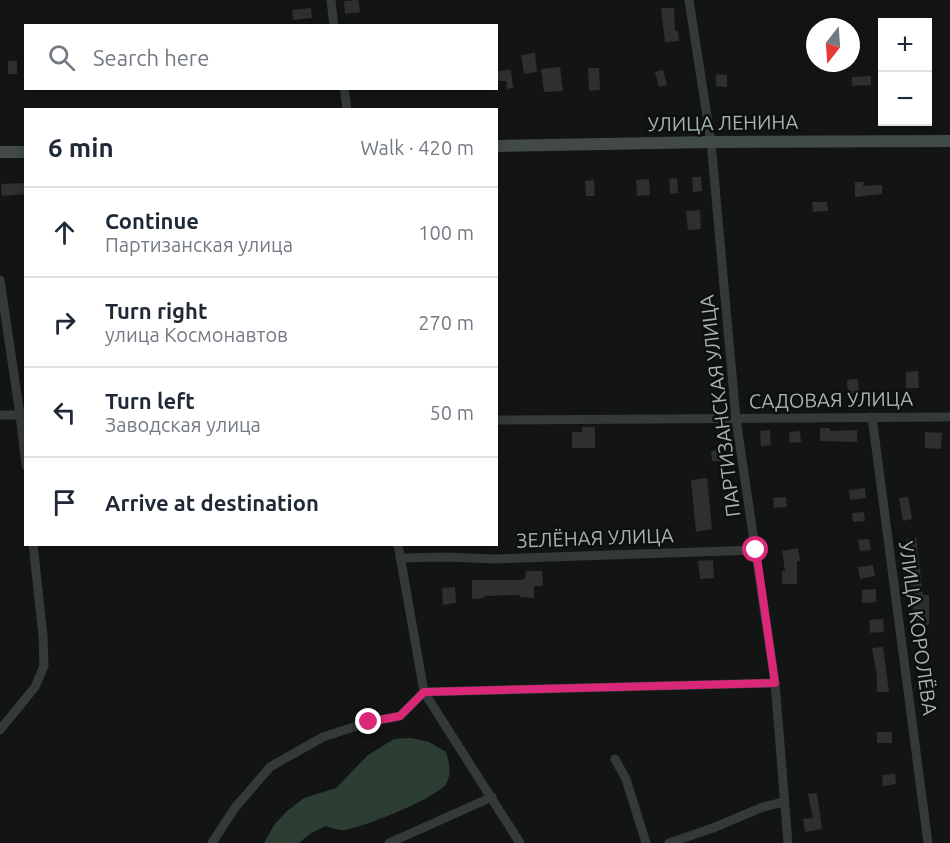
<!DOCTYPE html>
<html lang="en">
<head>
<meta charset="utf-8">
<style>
  :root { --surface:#fff; --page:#f6f6f7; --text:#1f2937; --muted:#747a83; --line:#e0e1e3 }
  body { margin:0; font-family:Ubuntu,sans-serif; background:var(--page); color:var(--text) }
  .controls { position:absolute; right:18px; top:18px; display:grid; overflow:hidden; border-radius:0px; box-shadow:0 3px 9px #0003 }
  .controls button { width:54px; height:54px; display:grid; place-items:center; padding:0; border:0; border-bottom:2px solid var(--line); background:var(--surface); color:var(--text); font:30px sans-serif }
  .compass { position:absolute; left:806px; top:18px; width:54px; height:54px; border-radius:50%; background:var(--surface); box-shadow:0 3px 9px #0003; rotate:197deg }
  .stop { position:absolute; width:18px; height:18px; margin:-14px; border:4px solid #db2777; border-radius:50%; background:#fff }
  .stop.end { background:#db2777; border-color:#fff; box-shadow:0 2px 6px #0008 }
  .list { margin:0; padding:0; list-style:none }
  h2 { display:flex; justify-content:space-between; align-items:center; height:78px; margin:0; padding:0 24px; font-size:26px }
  h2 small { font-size:20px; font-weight:400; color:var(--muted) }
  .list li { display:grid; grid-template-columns:39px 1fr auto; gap:18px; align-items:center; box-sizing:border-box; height:90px; padding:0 24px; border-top:2px solid var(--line) }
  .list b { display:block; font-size:22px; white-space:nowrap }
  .list p { margin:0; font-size:20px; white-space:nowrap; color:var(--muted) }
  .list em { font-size:20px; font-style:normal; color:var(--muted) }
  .icon { flex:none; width:33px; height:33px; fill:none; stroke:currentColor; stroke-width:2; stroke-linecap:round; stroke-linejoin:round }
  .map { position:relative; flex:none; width:950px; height:843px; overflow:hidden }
  .search { position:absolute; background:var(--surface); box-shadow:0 3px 9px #0003; left:24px; top:24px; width:474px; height:66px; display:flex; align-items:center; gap:15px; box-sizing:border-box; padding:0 21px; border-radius:0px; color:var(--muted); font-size:22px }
  .panel { position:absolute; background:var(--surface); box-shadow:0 3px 9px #0003; left:24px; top:108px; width:474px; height:438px; border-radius:0px }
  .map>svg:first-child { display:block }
</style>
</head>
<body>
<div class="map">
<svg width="950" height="843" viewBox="0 0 950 843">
  <rect width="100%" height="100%" fill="#131414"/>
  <path fill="#2c3d34" d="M411,738L429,742L446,752C449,762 452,774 446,784C435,799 364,827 344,830C339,831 332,828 326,826L311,833L299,843H264L274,825L287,811L304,798L336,788L368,755L394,739Z"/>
  <g fill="#2e3030">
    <polygon points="358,0 360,12 345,14 344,1"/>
    <polygon points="311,8 312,18 293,20 292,10"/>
    <polygon points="661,8 674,8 675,31 678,31 679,41 665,42"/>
    <polygon points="535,53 537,72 524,74 521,55"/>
    <rect x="8" y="61" width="9" height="13"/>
    <polygon points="560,67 563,91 544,92 541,69"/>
    <polygon points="588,68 599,68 600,90 589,91"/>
    <polygon points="511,70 513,88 507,89 506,81 496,81 496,71"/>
    <polygon points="663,70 667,85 659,87 655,72"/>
    <polygon points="716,74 727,75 727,87 716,86"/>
    <polygon points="871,76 871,85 852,86 852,77"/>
    <polygon points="692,177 701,177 702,191 693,192"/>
    <polygon points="677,178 678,193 670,194 669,179"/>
    <polygon points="649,179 650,195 637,196 636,180"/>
    <polygon points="594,180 595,196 586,196 585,181"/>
    <polygon points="855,182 864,182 863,186 882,185 882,194 855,197"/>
    <polygon points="26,183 26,194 2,196 1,184"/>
    <polygon points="812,202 827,202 828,211 813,212"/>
    <polygon points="700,210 701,229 688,230 686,211"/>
    <polygon points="918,371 919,388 906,388 906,372"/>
    <polygon points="858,379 859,393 848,394 847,380"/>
    <polygon points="582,427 595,427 595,448 572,448 572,432 582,432"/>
    <polygon points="820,428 830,428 830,431 857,430 857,442 820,441"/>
    <polygon points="770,430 771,445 761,446 760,431"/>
    <polygon points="800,431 801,442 790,443 789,432"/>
    <polygon points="925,432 942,433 941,449 925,448"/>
    <polygon points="724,450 724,461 712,461 711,451"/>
    <polygon points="707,478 712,529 696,532 691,480"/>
    <polygon points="865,488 866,498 850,500 849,490"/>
    <polygon points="786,497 787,507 774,508 773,498"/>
    <polygon points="908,497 912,519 903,521 899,498"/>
    <polygon points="864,512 865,521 853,522 852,513"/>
    <polygon points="916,538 923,595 929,595 929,625 913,625 913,586 910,586 905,555 909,555 906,539"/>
    <polygon points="869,539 871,550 860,551 858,540"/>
    <polygon points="798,548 800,561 797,561 797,584 782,584 782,571 785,571 782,551"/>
    <polygon points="713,560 714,578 700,579 698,561"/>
    <polygon points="873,565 875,576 860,579 858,567"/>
    <polygon points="526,571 542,571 543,586 534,586 534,598 520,597 520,595 484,596 484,598 472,599 472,580 520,580 525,579"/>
    <polygon points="455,587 456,603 443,605 442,588"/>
    <polygon points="876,589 876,602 862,603 862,590"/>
    <polygon points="883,619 884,632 870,633 869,620"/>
    <polygon points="883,647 889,692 877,692 877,676 872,648"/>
    <rect x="877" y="732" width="15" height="11"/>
    <polygon points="895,774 896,784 883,786 882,775"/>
    <polygon points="817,793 822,829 805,832 803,819 813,818 808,794"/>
  </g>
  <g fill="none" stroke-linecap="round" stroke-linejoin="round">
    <g stroke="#343939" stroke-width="9">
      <polyline points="331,0 334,26"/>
      <polyline points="689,0 711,142 736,419 775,683 788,843"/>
      <polyline points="344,88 347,110"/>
      <polyline points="0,280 20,415 26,466"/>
      <polyline points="0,415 26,415"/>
      <polyline points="872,417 928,843"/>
      <polyline points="496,420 950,417"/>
      <polyline points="398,544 424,692 520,843"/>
      <polyline points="400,558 444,557 494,559 756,550"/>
      <polyline points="0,730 35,687 44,666 43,636 33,544"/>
      <polyline points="615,759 626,779 646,843"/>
      <polyline points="212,843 234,809 270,767 323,737 369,722 400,716 424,692 775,683"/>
      <polyline points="389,843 492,797"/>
      <polyline points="669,843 713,828 763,807 784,802"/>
    </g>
    <g stroke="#414a48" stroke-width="12">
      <polyline points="496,146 711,142 950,141"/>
      <polyline points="0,152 26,152"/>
    </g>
  </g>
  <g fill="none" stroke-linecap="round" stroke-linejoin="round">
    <polyline stroke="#db2777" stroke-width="8" points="369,722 400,716 424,692 775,683 756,550"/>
  </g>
  <g text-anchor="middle" stroke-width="5" stroke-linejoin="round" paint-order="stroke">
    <g font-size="20" fill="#a4b5b1" stroke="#0e0f0f">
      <text transform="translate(723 123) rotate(-1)" y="7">УЛИЦА ЛЕНИНА</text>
      <text transform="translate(831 400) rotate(-1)" y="7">САДОВАЯ УЛИЦА</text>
      <text transform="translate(720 406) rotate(-97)" y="7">ПАРТИЗАНСКАЯ УЛИЦА</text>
      <text transform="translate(595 538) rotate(-2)" y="7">ЗЕЛЁНАЯ УЛИЦА</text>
      <text transform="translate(918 628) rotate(82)" y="7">УЛИЦА КОРОЛЁВА</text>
    </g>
  </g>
</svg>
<div class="controls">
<button>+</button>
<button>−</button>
</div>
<svg class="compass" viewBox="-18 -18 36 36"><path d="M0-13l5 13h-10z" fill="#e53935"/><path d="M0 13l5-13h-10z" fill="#747a83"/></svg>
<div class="stop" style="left:756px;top:550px"></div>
<div class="stop end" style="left:369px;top:722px"></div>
<div class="search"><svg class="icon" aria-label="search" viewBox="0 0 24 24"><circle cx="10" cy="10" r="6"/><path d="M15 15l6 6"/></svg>Search here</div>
<section class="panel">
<h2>6 min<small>Walk · 420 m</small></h2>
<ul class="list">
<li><svg class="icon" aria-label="ahead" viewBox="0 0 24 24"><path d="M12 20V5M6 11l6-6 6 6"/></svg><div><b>Continue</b><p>Партизанская улица</p></div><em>100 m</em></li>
<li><svg class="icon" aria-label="right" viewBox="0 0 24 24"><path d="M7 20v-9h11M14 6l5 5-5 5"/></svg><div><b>Turn right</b><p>улица Космонавтов</p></div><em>270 m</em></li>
<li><svg class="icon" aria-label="left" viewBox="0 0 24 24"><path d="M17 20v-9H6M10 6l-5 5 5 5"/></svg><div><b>Turn left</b><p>Заводская улица</p></div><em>50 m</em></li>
<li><svg class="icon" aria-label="arrive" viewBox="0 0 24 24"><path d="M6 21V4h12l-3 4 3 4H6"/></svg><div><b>Arrive at destination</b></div></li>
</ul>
</section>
</div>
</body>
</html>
